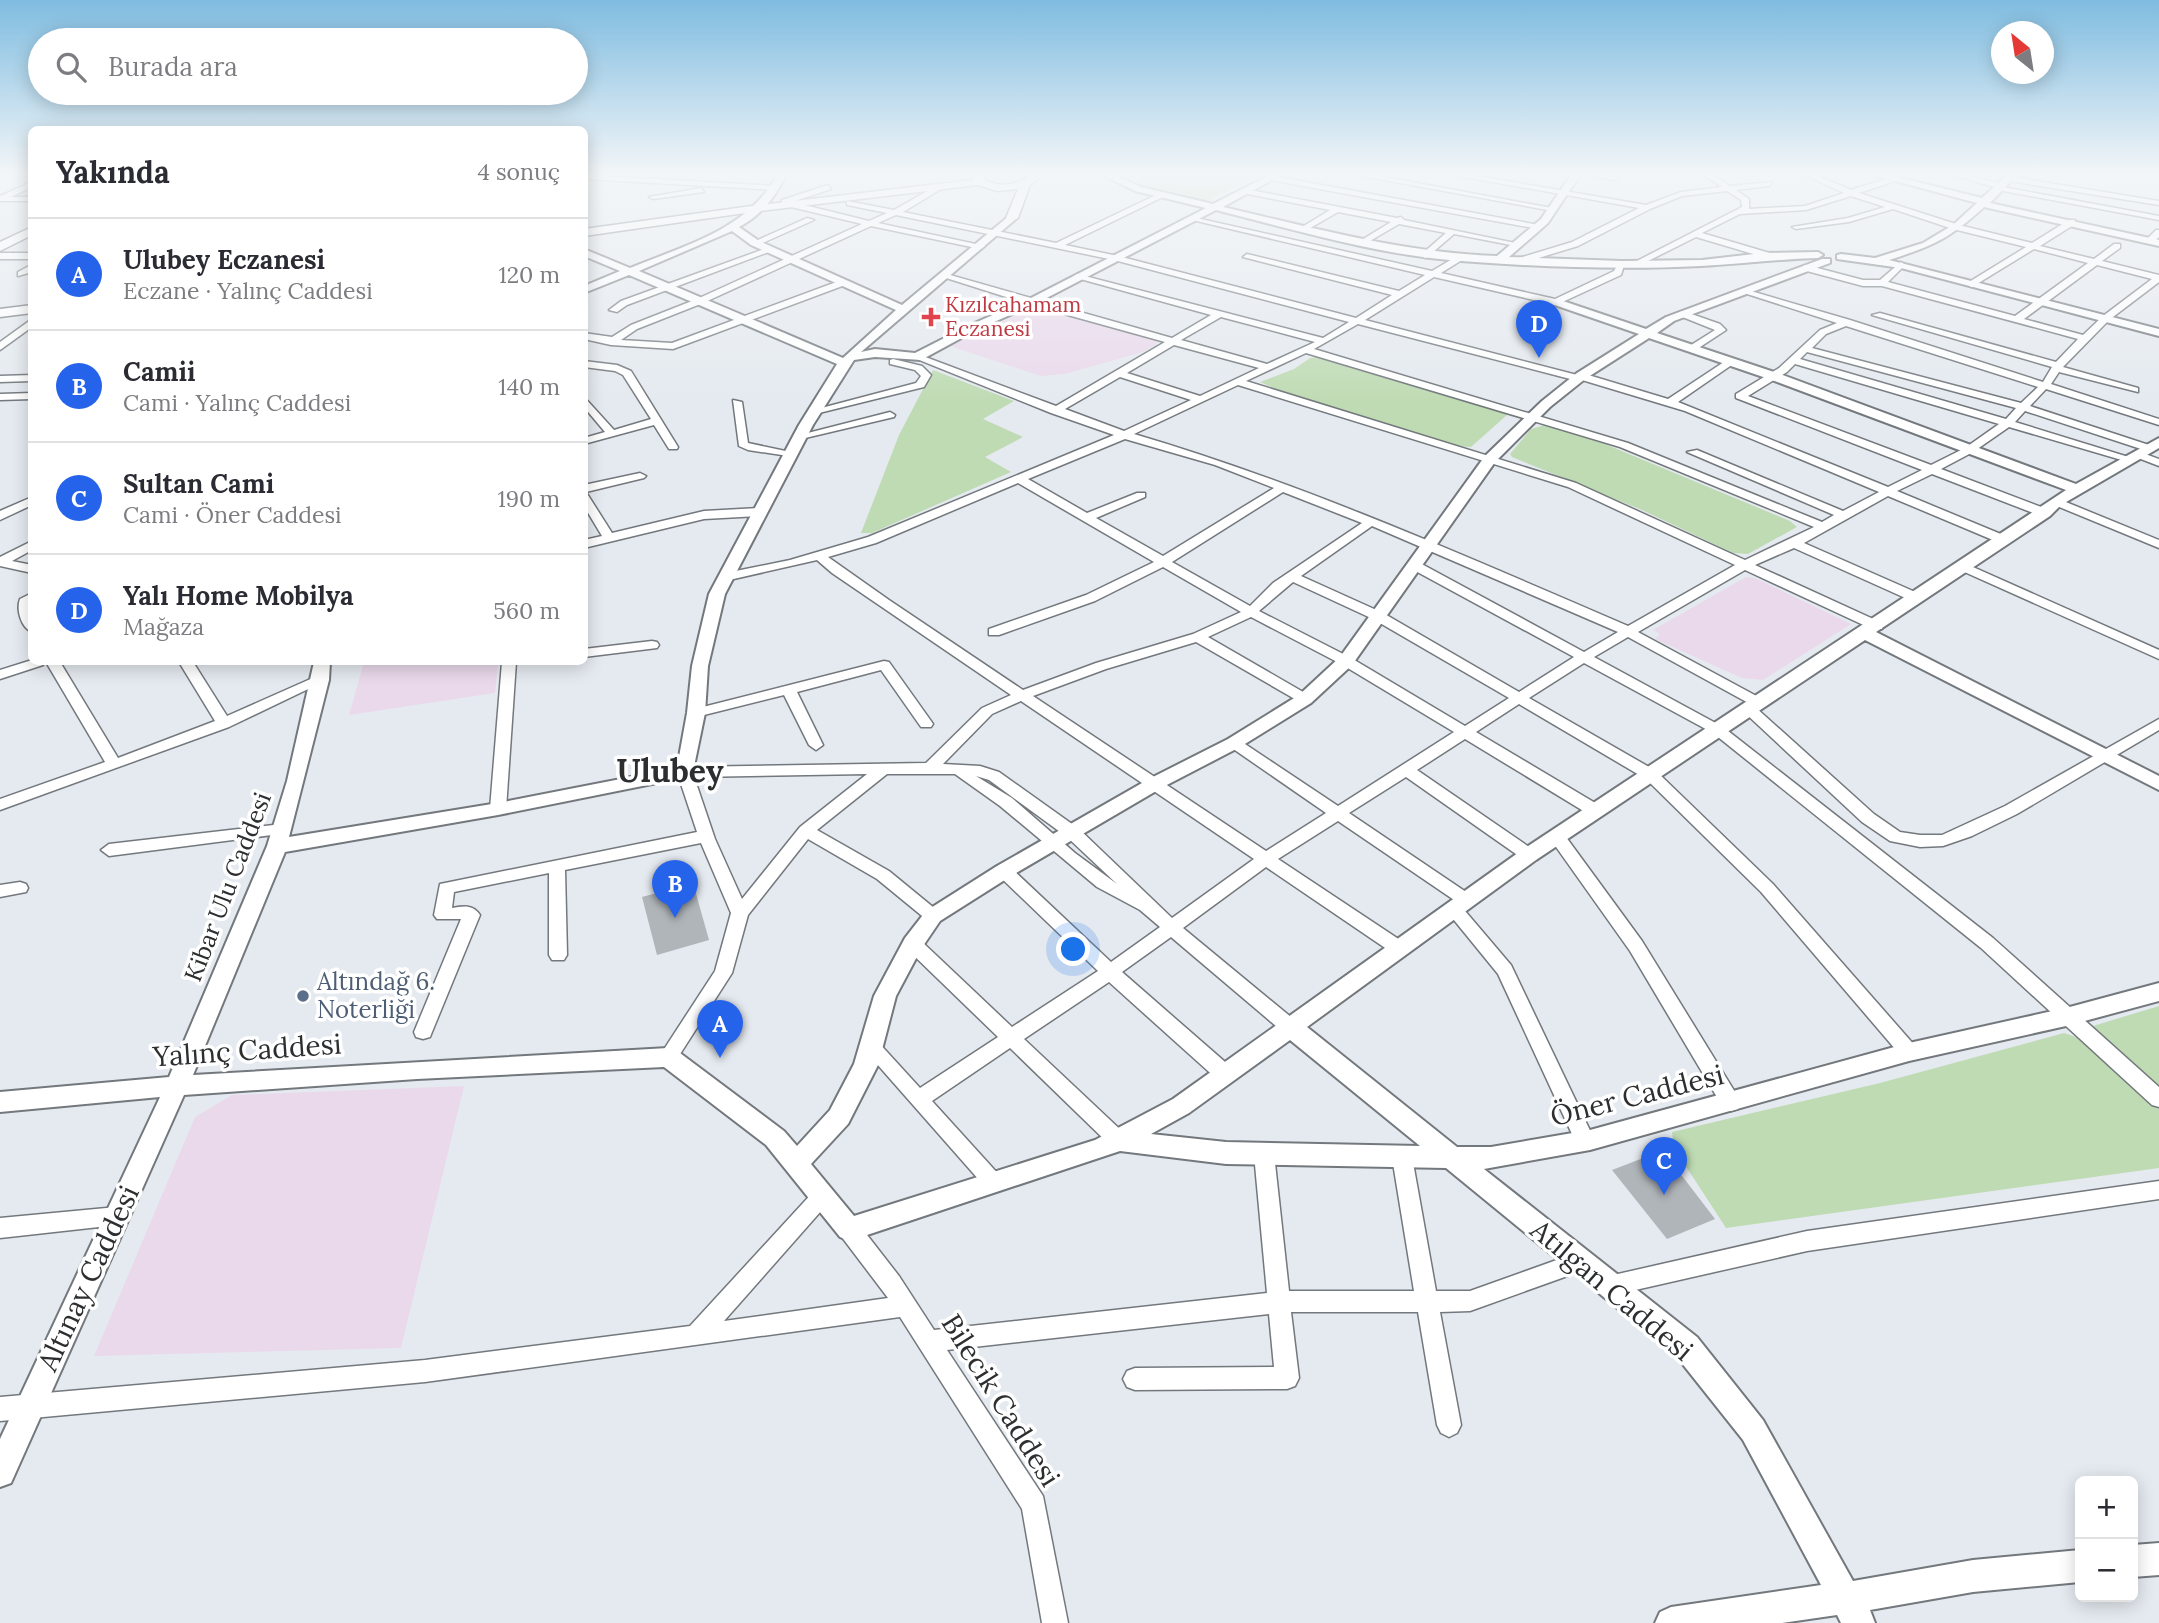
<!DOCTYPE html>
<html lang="tr">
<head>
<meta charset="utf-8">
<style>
  :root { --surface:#fff; --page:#f2f2f3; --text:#2b2b33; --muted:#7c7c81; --line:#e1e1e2; --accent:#2563eb }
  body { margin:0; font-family:Lora,serif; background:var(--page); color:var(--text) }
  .controls { position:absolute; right:21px; bottom:21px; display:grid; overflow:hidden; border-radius:10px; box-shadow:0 4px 18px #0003 }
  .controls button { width:63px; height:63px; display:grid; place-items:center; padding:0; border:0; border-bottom:2px solid var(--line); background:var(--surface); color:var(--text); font:35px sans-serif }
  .compass { position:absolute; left:1991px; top:21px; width:63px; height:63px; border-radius:50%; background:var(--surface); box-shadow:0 4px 18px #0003; rotate:330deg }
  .you { position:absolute; left:1074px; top:950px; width:24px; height:24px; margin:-18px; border:5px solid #fff; border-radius:50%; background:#1a73e8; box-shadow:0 0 0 10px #1a73e833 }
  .badge { display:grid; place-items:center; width:46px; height:46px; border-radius:50%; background:var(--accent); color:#fff; font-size:23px; font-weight:700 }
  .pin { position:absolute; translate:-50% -58px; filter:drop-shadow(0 2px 4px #0008) }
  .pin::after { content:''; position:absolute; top:37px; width:24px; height:21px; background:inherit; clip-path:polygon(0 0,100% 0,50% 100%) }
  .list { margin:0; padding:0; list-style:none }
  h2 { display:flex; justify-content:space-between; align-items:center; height:91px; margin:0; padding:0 28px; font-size:30px }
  h2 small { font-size:23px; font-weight:400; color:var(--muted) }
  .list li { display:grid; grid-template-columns:46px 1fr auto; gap:21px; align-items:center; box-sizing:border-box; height:112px; padding:0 28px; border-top:2px solid var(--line) }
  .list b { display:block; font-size:26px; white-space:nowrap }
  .list p { margin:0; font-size:23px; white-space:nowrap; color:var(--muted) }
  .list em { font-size:23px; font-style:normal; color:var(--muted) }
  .icon { flex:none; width:38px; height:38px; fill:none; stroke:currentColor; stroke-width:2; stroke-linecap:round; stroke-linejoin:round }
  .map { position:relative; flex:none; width:2159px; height:1623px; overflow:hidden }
  .search { position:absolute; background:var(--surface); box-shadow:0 4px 18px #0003; left:28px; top:28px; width:560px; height:77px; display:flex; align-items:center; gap:18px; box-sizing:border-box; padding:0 24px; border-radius:38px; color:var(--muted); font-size:26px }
  .panel { position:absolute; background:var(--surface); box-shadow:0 4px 18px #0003; left:28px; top:126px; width:560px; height:539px; border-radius:10px }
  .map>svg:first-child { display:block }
</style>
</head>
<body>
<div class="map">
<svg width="2159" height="1623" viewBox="0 0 2159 1623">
  <rect width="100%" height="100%" fill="#e5eaf0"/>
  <g fill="#ead9eb">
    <polygon points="1035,306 1155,341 1157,344 1143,352 1065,374 1041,376 950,346"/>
    <polygon points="1746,577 1755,578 1851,624 1763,680 1742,678 1655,639 1660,634 1653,630"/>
    <polygon points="364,662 498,662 495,693 349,715"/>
    <polygon points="464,1086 401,1348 94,1356 195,1117 232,1095"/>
  </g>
  <g fill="#bfdbb3">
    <polygon points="1115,175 1261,175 1205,202 1140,186"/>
    <polygon points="1317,357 1501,411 1507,415 1471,447 1455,446 1280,391 1260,382 1294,369 1310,358"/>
    <polygon points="933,370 1014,401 983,419 1023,437 985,457 1011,472 872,533 861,533 899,435"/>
    <polygon points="1545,425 1605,444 1790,521 1797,527 1748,554 1733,553 1642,510 1512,457 1510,454 1531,429"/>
    <polygon points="2159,1006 2159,1086 2093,1026"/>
    <path d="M2064,1033C2101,1043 2131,1082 2159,1108V1168L1726,1228L1674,1148L1672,1132L1880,1083Z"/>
  </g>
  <g fill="#b0b5ba">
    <polygon points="693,883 709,940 657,955 642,897"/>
    <polygon points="1651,1155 1673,1164 1715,1219 1667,1239 1612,1170"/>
  </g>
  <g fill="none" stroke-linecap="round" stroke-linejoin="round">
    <g stroke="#73787d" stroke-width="3">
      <g id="minor">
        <polygon points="584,175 775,186 779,188 775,190 584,179"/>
        <polygon points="1356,175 1374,175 1557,209 1553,211"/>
        <path d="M1453,175H1472L1646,205L1681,192L1722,187L1704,175H1713L1730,186L1772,182L1769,186L1736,190L1749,199V209L1805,206L1844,193L1805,175H1816L1851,190L1892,177L1895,181L1859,193L1959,225L2032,243L2069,220H2075V224L2040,246L2094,259L2114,244H2120V248L2102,261L2159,275V282L2109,320L2063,367L2138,388V392L2059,372L2051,384L2159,419V425L2046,389L2030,406L2152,446V450H2144L2025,411L2015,422L2135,459L2125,461L2009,427L1973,452L1941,469L2049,510V516H2041L1932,474L1897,491L2008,537V543H2000L1888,496L1804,543L1922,595V601H1912L1794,548L1755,565L1882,623V629H1872L1745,570L1638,632L1762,699L1764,702L1762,705H1752L1628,637L1594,657L1723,727L1993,938L2159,1087V1107L2152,1105L1981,948L1713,733L1584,663L1529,698L1656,771L1773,884L1916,1047L1918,1052L1916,1057L1909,1060L1902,1057L1761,892L1646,779L1519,704L1476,732L1602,807L1604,811L1602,815H1590L1465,739L1417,770L1535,851L1537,855L1535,859H1523L1406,777L1349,813L1472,896L1474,900L1472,904H1460L1338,821L1278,859L1406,944L1409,949L1406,954H1394L1266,867L1183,928L1297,1022L1299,1027L1297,1032L1290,1034L1283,1032L1171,937L1122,972L1232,1068L1235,1074L1232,1080L1225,1082L1218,1080L1109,982L1024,1039L1125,1134L1128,1140L1125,1146L1118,1149L1111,1146L1010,1048L932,1101L1001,1177L1004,1183L1001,1189L994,1192L987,1189L862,1047L864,1042L871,1039L878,1042L920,1088L998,1037L907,949L904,944L907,939H919L1012,1027L1098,971L998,875L996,871L998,867H1010L1111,962L1160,927L1140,910L1097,887L1000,806L955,774H887L817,830L889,871L939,912L942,916L939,920H927L877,879L808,839L748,915L732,973L675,1062L668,1065L661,1062L659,1057L715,971L731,913L701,843L565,870L567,955L564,960H552L549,955V873L454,892L452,908C463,906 473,904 480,915L432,1032L430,1037L423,1039L416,1037L414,1032L461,919H437L434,915L440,884L697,832L677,772L685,767L926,763L982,708L1011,695L832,573L817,560L725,581L719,577L721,574L790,560L868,537L1114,435L1051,413L912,357L920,355L1056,406L1165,342L1028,304L943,277V273L1172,338L1211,315L1073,277L1077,274L1323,338L1349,322L1114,260L896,215L878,223L985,246L981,249L871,226L703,303L637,329L621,340L672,343L839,281H845V285L673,349L611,345L584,339V333L612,337L631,325L697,299L862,224L787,206L782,204V200L828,185L831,189L792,202L869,221L887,213L847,205V201L894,210L938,185L941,189L903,212L1056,243L1162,192L1165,196L1065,245L1118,256L1356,318L1392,295L1243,257L1247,254L1399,291L1425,275L1188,219L1192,217L1432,271L1459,255L1462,256V260L1441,273L1555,299L1614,271L1619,262H1625L1621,275L1556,305L1434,277L1365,320L1577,375L1585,374L1668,399L1727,360H1733V364L1678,402L1888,487L1922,470L1736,398V394L1779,368L1820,330L1837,323L1744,293V289L1850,320L2043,382L2052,367L1872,315L1880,313L2056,362L2078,339L1882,286H1863L1803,270V266L1806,265L1863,280H1880L1901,262L1905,265L1888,282L2015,316L2088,263L2034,249L1972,287L1969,286V282L2026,247L1953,229L1893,209L1849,222L1796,229L1792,227L1848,218L1885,207L1851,196L1806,210L1740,214L1702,233L1773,254V258L1770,259L1696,237L1638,266L1631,264L1742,207L1741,200L1727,191L1682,196L1650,209L1578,246L1522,263L1519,262V258L1572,242L1639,208ZM2097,265L2152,279L2103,316L2083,335L2024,319ZM1221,317L1315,342L1267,364L1181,340ZM1358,324L1574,380H1582L1685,411L1879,492L1843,511L1697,450L1687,452L1834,515L1822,522L1628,443L1314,349ZM1846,326L2038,387L2021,403L1812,348L1826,334ZM1174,345L1259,368L1200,396L1127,373ZM1807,352L2016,408L2006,419L1800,359ZM1306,353L1620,447L1814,527L1745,560L1576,483L1246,381ZM1795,364L1999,424L1965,448L1931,465L1748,396L1787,372ZM1120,377L1191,400L1124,431L1065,409ZM1238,385L1568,487L1735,565L1628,626C1465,556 1304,484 1134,434ZM1125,439L1215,465L1274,488L1163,556L1096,518L1145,497V493H1137L1087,513L1028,479ZM1018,483L1154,562L1086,595L989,629V635H999L1095,601L1163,567L1241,612L1193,634L1096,663L1023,690L889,600L828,557L876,543ZM1283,492L1362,523L1273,583L1250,606L1172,562ZM1372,526L1618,632L1584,652L1418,562H1410V568L1574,657L1519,692L1383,613L1301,576ZM1293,582L1373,619L1509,698L1465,726L1351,658L1259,611ZM1251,617L1341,664L1454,732L1338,806L1239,740H1229L1227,743L1229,746L1326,813L1266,851L1033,696L1106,669L1196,642L1300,702H1310L1312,699L1310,696L1208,637ZM1021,701L1254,859L1172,918L1079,829L999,772L980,766L943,764L992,714ZM867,774L800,827L742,899L715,839L694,777ZM976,776L989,780L1067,837L1117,884L1075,853L1012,798Z"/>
        <polygon points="1588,175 1611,175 1619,178 1615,180"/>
        <polygon points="1951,175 1965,175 2003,184 2003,187 2159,216 2159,220 1998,190 1995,187"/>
        <polygon points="1273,176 1539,225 1543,227 1539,229 1270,180"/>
        <polygon points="2012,177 2159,201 2159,205 2009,181"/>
        <polygon points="32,182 32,187 11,197 32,197 32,201 0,201 0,196"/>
        <polygon points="701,188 704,192 653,199 649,197"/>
        <polygon points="1245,189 1397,218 1401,217 1404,220 1520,244 1516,246 1454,234 1426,258 1423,257 1423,253 1446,233 1399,224 1363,245 1359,243 1360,241 1391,222 1338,212 1305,231 1302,227 1330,210 1242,193"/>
        <polygon points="807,218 814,220 758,245 751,243"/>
        <polygon points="2156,230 2159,230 2159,237 2153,243 2147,243 2147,239"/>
        <polygon points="767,248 774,250 627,305 617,312 609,310 621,301"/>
        <rect x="0" y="253" width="32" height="6"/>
        <polygon points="29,266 32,266 32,272 18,276 18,272"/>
        <polygon points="1683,311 1720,324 1726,330 1694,351 1688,351 1688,347 1715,330 1680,316 1680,312"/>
        <polygon points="32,319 32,327 0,350 0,342"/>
        <polygon points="893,359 922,366 931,375 924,387 815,414 810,411 916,383 921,376 915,370 890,364 890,360"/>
        <polygon points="584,361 617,365 631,371 678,447 677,449 669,449 654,425 584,444 584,438 605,432 584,407 584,397 614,430 651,419 623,375 615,371 584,367"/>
        <polygon points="32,375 32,381 0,382 0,376"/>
        <polygon points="32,393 32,399 0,400 0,394"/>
        <polygon points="733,400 742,402 748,443 795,453 795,457 748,450 739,446"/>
        <polygon points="890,412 895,415 894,417 801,439 796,436"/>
        <polygon points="2137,451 2159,459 2159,466 2133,456 2131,454"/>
        <polygon points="640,473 646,476 644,478 586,492 612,533 704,511 759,508 765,512 759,516 704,519 584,548 584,540 602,536 584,506 584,485"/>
        <polygon points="32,497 32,505 0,520 0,511"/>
        <polygon points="2056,498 2159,540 2159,548 2052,504 2052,500"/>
        <polygon points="32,541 32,550 12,561 32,565 32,573 0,566 0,557"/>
        <polygon points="1964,563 2159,650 2159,659 1960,570 1958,567"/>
        <path d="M32,593V632C21,628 16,609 20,599Z"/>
        <polygon points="652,641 657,642 659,645 657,648 584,657 584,649"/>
        <polygon points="32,660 45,662 43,665 0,679 0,670"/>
        <polygon points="884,661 889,662 931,721 933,724 931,727 921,727 881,670 797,692 823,745 816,750 809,745 784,695 696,717 689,713 691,710"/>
        <polygon points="46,662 60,662 118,758 215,721 179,662 193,662 227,716 315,677 325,677 327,680 229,727 0,810 0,799 105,762"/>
        <polygon points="502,662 516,662 506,809 498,814 490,809"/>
        <polygon points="1749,705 1754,706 1874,814 1900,832 1920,835 1942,835 2005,806 2159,719 2159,730 2017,814 1972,836 1943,846 1920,847 1890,841 1862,822 1744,712 1742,709 1744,706"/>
        <polygon points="282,824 288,825 290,829 288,833 109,856 101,850 109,844"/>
        <polygon points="1557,832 1563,833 1642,941 1738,1097 1741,1103 1738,1109 1731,1111 1724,1109 1630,951 1549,837"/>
        <polygon points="20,882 26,884 28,888 26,892 0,897 0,885"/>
        <polygon points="1454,903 1460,905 1511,965 1595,1141 1592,1147 1585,1150 1578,1147 1498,974 1445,909 1448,905"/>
        <polygon points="1264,1145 1271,1148 1274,1154 1289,1291 1414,1291 1392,1157 1395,1151 1402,1148 1409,1151 1412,1157 1436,1291 1470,1291 1579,1252 1587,1255 1590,1262 1587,1269 1470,1311 1440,1312 1461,1425 1457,1433 1449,1437 1441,1433 1437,1425 1418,1312 1291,1312 1299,1378 1295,1386 1287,1389 1135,1390 1127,1387 1123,1379 1127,1371 1135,1368 1274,1367 1269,1314 947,1350 1043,1496 1068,1623 1042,1623 1022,1509 900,1317 425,1382 0,1421 0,1397 425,1360 690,1326 815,1190 822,1187 829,1190 832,1196 829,1202 724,1321 888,1298 841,1236 838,1229 841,1222 849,1219 857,1222 899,1276 934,1330 1267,1293 1254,1154 1257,1148"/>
        <polygon points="2159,1181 2159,1199 1807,1251 1609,1296 1601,1293 1598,1286 1601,1279 1609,1276 1807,1231"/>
        <polygon points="117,1207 124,1209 128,1216 124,1223 117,1225 0,1238 0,1218"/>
      </g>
    </g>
    <g stroke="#73787d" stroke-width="4">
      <g id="tertiary">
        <path d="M777,175H786C775,197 762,215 739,227L759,241L902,305L1009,216L1017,218L861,352L875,349L915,353L970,325L1027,300L1206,208L1135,191L1103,175H1115L1141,187L1213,204L1270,175H1281L1223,207C1314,228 1404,253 1497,256L1541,219L1571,175H1580L1548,223L1509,257L1622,261L1702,260L1763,253L1818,252L1823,255L1818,258C1779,259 1740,264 1701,266C1622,270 1540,267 1461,261C1378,255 1296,230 1216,210L1035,304L978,329L921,360L875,357L854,360L813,425L725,594L708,666L705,713L692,776L498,815L285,852L193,1075L668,1048L676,1050L784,1131L797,1146L830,1110L854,1064L874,996L905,938L926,911L997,866L1149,779L1228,739L1299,695L1340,657L1485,456L1542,401L1577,373L1639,334L1552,304V300H1560L1646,329L1666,317L1822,259H1830V263L1674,321L1657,333L1777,373L2076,484L2159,438V448L2061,505L2050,516L1876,632L2159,776V790L1865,640L1536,860L1307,1027L1457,1147H1491L1590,1130L1909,1043L2066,1008L2159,983V1001L2066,1026L1909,1061L1590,1150L1484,1169L1697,1337L1763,1420L1853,1581L1973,1560L2080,1550V1582L1973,1592L1870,1610L1875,1623H1841L1837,1615L1782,1623H1655L1660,1612L1671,1607L1821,1585L1743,1440L1677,1357L1446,1168L1226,1164L1120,1151L849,1241L840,1237L766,1145L664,1067L417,1079L184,1095L11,1483L0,1487V1439L160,1097L0,1112V1092L169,1077L267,846L287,781L314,662H330L329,680L289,837L498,803L677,768L687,713L692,666L709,594L799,425L837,364L629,275L584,293V286L620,271L584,256V249L630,268C683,246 748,230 777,175ZM732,231L751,245L896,310L843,358L639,271ZM1649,338L1769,379L2066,490L1522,850L1173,1099L1095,1140L854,1216L811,1164L848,1124L878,1065L896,996L921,949L940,921L1011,876L1163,787L1240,747L1311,703L1352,665L1495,462L1550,407L1585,379ZM1290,1040L1420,1146L1226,1142L1151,1134L1189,1113Z"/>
        <path d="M1873,175H1889L1982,198L2007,175H2017L1990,203L2159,240V246L1984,207C1949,239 1933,246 1889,260L2159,329V336L1901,268L1837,259V255L1841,254L1875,258L1923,243L1953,225L1977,203Z"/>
        <polygon points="2159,1543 2159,1575 2133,1577 2133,1545"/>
      </g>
    </g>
    <g stroke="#73787d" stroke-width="3">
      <g id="secondary">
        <path d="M975,175H986L983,179C997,187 1013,186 1027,178L1025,175H1036L1038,179L1030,185L1018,218L1012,221L1006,218L1018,189L997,191L978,185L759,211L584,236V229L759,205L972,180Z"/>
        <polygon points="32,227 32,235 0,251 0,242"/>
        <polygon points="32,305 32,313 0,317 0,309"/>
      </g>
    </g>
    <use href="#minor" fill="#fff" fill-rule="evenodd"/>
    <use href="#tertiary" fill="#fff" fill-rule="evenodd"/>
    <use href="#secondary" fill="#fff" fill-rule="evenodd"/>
  </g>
  <linearGradient id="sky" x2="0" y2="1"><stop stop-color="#7fbce0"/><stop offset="0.43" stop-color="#f3f6f8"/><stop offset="1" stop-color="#f3f6f8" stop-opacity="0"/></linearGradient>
  <rect width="2159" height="403" fill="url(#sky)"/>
  <path fill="#e0444e" stroke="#fff" stroke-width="2.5" d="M927.5 306.5h7v7h7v7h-7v7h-7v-7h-7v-7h7z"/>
  <circle fill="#5c6f8a" stroke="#fff" stroke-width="2.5" cx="303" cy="996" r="7"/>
  <g text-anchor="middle" stroke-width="7" stroke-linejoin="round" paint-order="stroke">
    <g font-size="21" fill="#be3a42" stroke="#fff" text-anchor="start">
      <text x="945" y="312">Kızılcahamam<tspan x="945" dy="24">Eczanesi</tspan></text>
    </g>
    <g font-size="24" fill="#2c2e30" stroke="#fff">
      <text transform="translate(228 887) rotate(-69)" y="8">Kibar Ulu Caddesi</text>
    </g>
    <g font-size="24" fill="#4e5e75" stroke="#fff" text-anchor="start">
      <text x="317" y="990">Altındağ 6.<tspan x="317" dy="28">Noterliği</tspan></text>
    </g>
    <g font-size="28" fill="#2c2e30" stroke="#fff">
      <text transform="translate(247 1050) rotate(-4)" y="10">Yalınç Caddesi</text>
      <text transform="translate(1637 1095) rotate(-14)" y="10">Öner Caddesi</text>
      <text transform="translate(88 1278) rotate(-65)" y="10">Altınay Caddesi</text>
      <text transform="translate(1612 1290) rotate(40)" y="10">Atılgan Caddesi</text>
      <text transform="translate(1001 1400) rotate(58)" y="10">Bilecik Caddesi</text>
    </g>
    <g font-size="32" font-weight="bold" fill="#2c2e30" stroke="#fff">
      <text x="670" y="782">Ulubey</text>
    </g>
  </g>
</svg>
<div class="controls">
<button>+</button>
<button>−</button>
</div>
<svg class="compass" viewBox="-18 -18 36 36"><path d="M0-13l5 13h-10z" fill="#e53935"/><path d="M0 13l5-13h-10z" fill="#7c7c81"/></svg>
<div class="you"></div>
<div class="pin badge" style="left:720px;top:1058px">A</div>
<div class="pin badge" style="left:675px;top:918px">B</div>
<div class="pin badge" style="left:1664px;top:1195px">C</div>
<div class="pin badge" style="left:1539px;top:358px">D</div>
<div class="search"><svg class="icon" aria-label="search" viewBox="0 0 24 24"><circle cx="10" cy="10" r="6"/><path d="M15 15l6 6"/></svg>Burada ara</div>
<section class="panel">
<h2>Yakında<small>4 sonuç</small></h2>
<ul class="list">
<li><span class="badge">A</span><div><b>Ulubey Eczanesi</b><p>Eczane · Yalınç Caddesi</p></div><em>120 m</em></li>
<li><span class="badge">B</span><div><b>Camii</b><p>Cami · Yalınç Caddesi</p></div><em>140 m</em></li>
<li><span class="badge">C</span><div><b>Sultan Cami</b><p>Cami · Öner Caddesi</p></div><em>190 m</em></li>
<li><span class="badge">D</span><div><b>Yalı Home Mobilya</b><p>Mağaza</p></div><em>560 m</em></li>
</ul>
</section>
</div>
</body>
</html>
